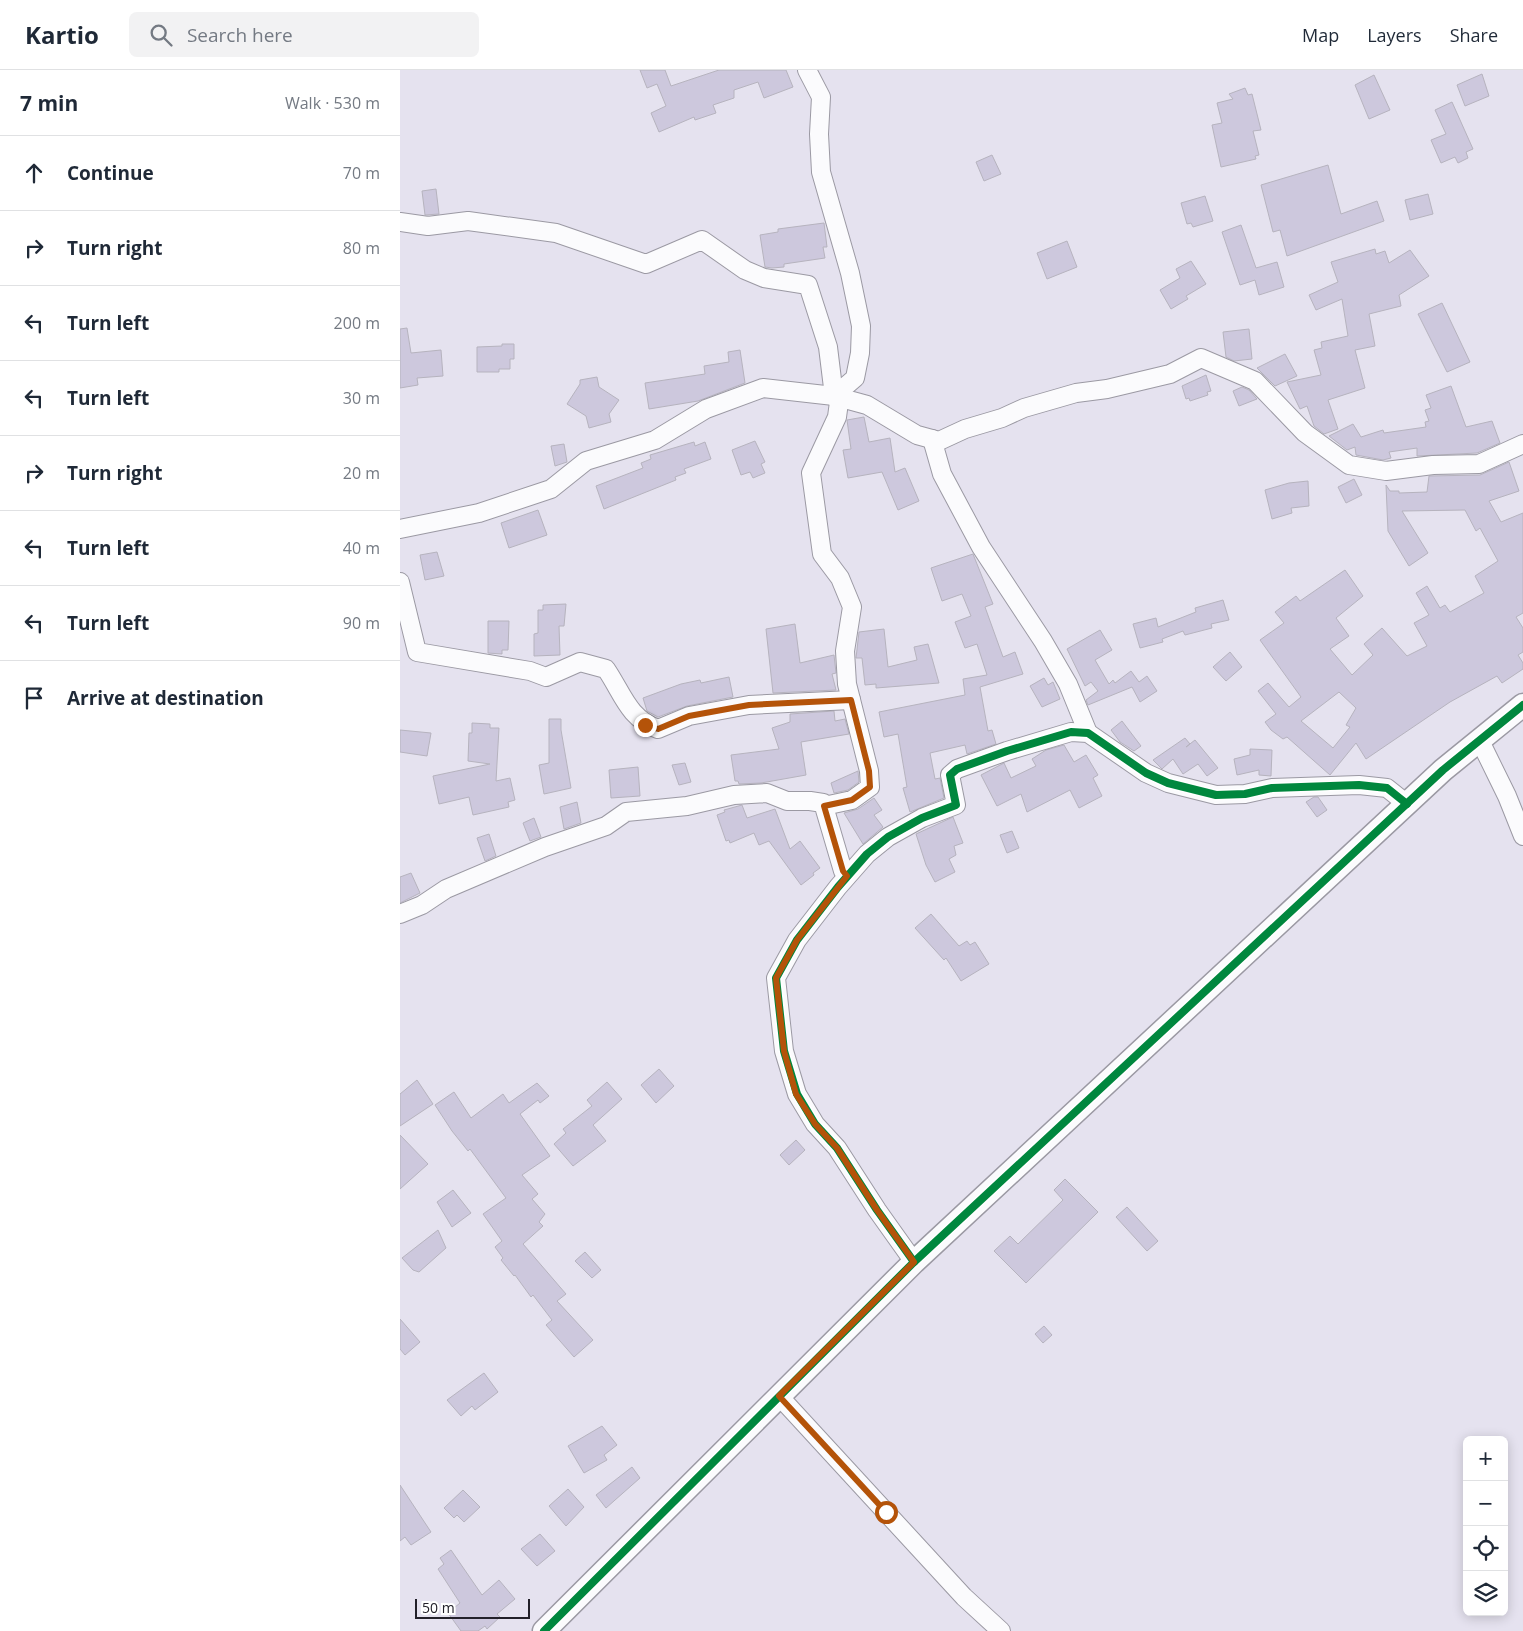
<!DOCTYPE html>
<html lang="en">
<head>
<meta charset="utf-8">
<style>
  :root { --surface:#fff; --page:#f2f2f3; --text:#1f2937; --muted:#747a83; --line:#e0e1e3 }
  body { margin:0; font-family:"Open Sans",sans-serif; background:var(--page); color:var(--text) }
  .controls { position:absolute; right:15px; bottom:15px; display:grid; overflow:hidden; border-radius:8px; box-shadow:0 2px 12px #0003 }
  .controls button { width:45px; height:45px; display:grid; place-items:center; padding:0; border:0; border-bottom:1px solid var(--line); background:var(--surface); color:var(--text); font:25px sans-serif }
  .scale { position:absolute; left:15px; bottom:12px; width:115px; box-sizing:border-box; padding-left:5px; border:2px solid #222029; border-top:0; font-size:14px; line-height:18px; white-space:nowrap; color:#222029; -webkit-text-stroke:4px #fff; paint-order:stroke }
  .stop { position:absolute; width:15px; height:15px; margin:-11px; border:4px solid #b45309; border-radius:50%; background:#fff }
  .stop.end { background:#b45309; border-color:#fff; box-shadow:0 1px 5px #0008 }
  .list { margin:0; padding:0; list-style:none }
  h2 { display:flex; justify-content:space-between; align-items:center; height:65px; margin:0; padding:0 20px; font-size:21px }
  h2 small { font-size:16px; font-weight:400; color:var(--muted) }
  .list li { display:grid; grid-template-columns:32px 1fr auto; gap:15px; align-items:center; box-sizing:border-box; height:75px; padding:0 20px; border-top:1px solid var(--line) }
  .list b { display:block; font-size:19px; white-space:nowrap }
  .list em { font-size:16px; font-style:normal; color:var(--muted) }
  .icon { flex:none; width:28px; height:28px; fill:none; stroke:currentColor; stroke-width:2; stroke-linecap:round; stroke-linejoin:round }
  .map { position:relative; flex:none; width:1123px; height:1561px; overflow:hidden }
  header { display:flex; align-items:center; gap:30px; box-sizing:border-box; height:70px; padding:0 25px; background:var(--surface); border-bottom:1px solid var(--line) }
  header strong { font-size:24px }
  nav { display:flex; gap:28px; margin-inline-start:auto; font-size:18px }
  .search { width:350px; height:45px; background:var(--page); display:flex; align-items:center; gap:12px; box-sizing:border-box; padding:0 18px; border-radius:8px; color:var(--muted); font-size:19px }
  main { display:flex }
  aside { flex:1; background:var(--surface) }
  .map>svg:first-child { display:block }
</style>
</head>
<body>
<header>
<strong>Kartio</strong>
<div class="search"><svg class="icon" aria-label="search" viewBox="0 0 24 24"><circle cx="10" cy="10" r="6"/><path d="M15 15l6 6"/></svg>Search here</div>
<nav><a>Map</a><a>Layers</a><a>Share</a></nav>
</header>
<main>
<aside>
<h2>7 min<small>Walk · 530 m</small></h2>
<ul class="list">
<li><svg class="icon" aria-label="ahead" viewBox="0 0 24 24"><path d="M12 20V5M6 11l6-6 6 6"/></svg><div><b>Continue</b></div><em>70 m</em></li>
<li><svg class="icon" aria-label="right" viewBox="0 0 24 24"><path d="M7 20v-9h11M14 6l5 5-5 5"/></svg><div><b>Turn right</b></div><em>80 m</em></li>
<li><svg class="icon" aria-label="left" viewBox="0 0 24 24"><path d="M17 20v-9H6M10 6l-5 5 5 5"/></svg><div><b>Turn left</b></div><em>200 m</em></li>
<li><svg class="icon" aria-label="left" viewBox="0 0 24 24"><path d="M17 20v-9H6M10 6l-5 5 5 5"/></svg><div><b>Turn left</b></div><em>30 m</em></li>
<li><svg class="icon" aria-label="right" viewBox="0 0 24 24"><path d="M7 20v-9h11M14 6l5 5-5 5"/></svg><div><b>Turn right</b></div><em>20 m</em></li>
<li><svg class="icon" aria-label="left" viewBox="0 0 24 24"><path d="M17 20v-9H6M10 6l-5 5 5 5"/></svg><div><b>Turn left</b></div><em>40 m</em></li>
<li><svg class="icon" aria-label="left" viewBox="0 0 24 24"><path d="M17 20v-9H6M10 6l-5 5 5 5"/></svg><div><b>Turn left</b></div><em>90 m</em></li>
<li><svg class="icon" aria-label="arrive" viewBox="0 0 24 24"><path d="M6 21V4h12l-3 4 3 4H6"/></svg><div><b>Arrive at destination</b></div></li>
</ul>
</aside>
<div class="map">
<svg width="1123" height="1561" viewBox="0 0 1123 1561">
  <rect width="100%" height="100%" fill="#e5e2ef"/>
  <g fill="#cdc8dd" stroke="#b6b3be" fill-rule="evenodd">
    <polygon points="240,0 265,0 271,16 319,0 386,0 393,17 364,28 358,12 334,20 334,28 313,35 316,43 295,50 294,47 259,62 251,43 266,36 257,14 247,18"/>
    <polygon points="1082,4 1089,26 1065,36 1057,15"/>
    <polygon points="974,5 990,40 969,49 955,15"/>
    <polygon points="845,18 848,25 852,24 861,60 853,61 859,85 855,86 856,89 821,97 812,55 822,53 817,33 833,29 829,24"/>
    <polygon points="1052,32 1073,79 1066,82 1068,88 1058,93 1055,87 1041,93 1031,70 1046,64 1035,40"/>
    <polygon points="592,85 601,104 584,111 576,92"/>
    <polygon points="928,95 941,144 977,131 984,151 887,186 880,160 873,162 861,115"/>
    <polygon points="36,119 39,144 25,145 22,121"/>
    <polygon points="1028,124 1033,144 1010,150 1005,130"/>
    <polygon points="805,126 813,151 793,157 791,153 787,154 781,133"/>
    <polygon points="424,153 427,177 423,177 425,188 384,194 384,197 372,198 365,197 360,165 378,162 378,159"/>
    <polygon points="841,155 856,198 877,192 884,217 859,225 855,210 840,215 822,162"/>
    <polygon points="667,171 677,197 647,209 637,183"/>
    <polygon points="975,179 976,184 985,181 989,193 1010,180 1029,206 999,225 1001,236 969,244 975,276 955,280 965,318 928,330 938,359 924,364 914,356 907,336 900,339 887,312 921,305 914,280 922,278 921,272 948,266 942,229 916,240 909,225 938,212 931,192"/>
    <polygon points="791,191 806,214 786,226 788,229 771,239 760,220 780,208 776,199"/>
    <polygon points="1042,233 1070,292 1047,302 1018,244"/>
    <polygon points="7,258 11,283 41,280 43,306 17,308 18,315 0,318 0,259"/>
    <polygon points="849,259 852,289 834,291 826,287 823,262"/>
    <polygon points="102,274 114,274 114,289 110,289 110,299 99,299 99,302 77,302 77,277 102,276"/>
    <polygon points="340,280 345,313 298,331 249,339 245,313 305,304 304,296 329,292 328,282"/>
    <polygon points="885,284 897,306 875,316 857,298"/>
    <polygon points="806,305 811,321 807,322 808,325 790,331 789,328 786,329 782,316"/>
    <polygon points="197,307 199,317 219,330 209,344 211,352 189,358 186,346 167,334 180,314 180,310"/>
    <polygon points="1051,316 1066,357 1092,351 1100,373 1077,383 1017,386 1017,378 989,382 991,388 983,390 956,385 955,377 947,380 929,366 953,354 961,367 983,360 984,363 1026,357 1025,352 1029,351 1025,340 1031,338 1026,325"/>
    <polygon points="842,317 849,320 857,329 839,336 833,321"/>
    <polygon points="464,347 469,372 490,368 495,402 505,398 519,431 498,440 482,402 448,408 443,380 451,379 447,350"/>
    <polygon points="355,371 365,392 361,394 365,403 353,408 350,402 341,405 332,380"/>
    <polygon points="294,372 295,376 305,372 311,389 284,399 286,403 275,407 276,410 204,439 196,416 243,398 241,393 251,389 250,385"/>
    <polygon points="164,374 167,392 155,396 151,376"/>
    <path d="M1109,392L1119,421L1089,431L1101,452L1123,443V543L1116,547L1123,558V582L1118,585L1123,593V599L1102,613L1097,606L1050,632L966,689L956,673L930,705L887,667L883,669L871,660L865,652L876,644L858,621L868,613L889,637L901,627L860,570L884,553L875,542L896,526L900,531L945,500L963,526L936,548L949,566L930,579L952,605L973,585L964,574L982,558L1007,586L1027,576L1014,553L1029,545L1016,523L1027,516L1040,538L1045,535L1050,542L1084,523L1075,506L1098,491L1080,458L1076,461L1065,440L1002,441L1028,483L1009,496L988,461L986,415L990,421H999V423L1027,422L1029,406L1080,405ZM939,622L956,638L946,655L950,657L933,678L901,651Z"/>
    <polygon points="954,409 962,425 946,433 938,417"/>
    <polygon points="908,411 909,436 891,438 892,443 872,449 865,420 889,413"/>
    <polygon points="138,440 147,465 109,478 101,453"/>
    <polygon points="37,482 44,506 25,510 20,485"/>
    <polygon points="573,484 593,534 585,537 603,587 615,582 623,604 580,617 588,661 592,660 596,674 567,684 565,675 530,683 535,709 540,708 544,728 510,742 503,718 507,717 498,664 484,667 479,642 565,625 563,609 587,605 577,574 565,578 555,552 571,546 562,524 542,531 531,498"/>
    <polygon points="823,530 829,550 811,554 812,558 785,565 783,561 762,569 763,572 740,578 733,554 756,548 758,557 796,542 795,538"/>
    <polygon points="166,534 164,556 159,556 160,585 134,586 134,564 138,563 138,540 143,540 143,535"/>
    <polygon points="88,551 109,551 108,580 102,580 102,584 88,583"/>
    <polygon points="395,554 400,593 434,585 436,603 432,604 436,620 373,623 366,559"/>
    <polygon points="484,559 488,597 517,590 514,577 528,574 539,613 476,618 476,614 465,615 462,588 456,588 459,562"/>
    <polygon points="700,560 712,580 695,590 709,614 713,610 715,613 731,601 739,612 747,606 757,621 740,632 732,617 688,635 686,630 698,621 691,612 685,616 667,579"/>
    <polygon points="830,582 842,597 826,611 813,597"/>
    <polygon points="329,607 333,627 287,636 258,647 247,641 243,628 281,614 300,610 301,613"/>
    <polygon points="644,608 648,615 653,612 660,629 642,637 630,616"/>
    <polygon points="434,641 435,651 445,649 449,664 401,672 406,705 361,713 339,714 338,711 335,711 331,685 379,679 372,658 390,652 390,644"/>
    <polygon points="149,649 161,649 161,660 171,718 144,724 139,695 149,693"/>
    <polygon points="722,651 741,676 734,681 720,672 711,660"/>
    <polygon points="72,653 90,654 90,658 99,658 96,711 110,708 115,730 108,732 109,737 73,745 69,727 39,734 33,706 90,694 68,691 69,663 72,663"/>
    <polygon points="0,660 31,663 27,686 0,682"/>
    <polygon points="785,668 790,674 786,677 795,670 818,698 807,706 798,694 783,704 773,689 762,699 753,690"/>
    <polygon points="664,675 674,692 686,685 698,705 693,708 702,726 679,738 670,720 627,742 621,724 597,736 581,705 604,693 611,708 636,696 632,689 646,680"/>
    <polygon points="850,679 872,680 871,706 859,705 859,700 837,705 834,689 850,685"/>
    <polygon points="285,693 291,712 279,715 272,695"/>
    <polygon points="238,697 240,726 211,728 209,700"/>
    <polygon points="458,701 459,712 448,720 434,723 431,713"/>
    <polygon points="914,727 918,727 927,740 917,747 906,732"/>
    <polygon points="474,728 482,740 474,745 483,757 463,774 444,743 458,739"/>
    <polygon points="177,732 181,753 164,759 160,737"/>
    <polygon points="342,735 347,748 375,739 390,779 400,771 420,798 413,803 414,805 401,815 369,771 359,775 354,763 330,773 329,770 326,771 317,745 325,742 324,740"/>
    <polygon points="553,747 563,773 554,776 556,785 549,789 555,802 535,812 526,795 516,764"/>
    <polygon points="134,748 141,767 130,771 123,753"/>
    <polygon points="612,761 619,778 607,783 600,765"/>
    <polygon points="89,764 96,786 85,791 77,768"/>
    <polygon points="11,803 20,823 0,833 0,807"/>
    <polygon points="531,844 559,876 567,871 570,875 575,872 589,894 561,911 546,888 544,890 515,858"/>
    <polygon points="259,999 274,1016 256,1033 241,1015"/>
    <polygon points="17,1010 33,1034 0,1056 0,1024"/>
    <polygon points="207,1012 222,1029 193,1055 206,1071 173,1096 154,1074 166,1063 163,1059 192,1036 187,1030"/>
    <polygon points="137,1013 149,1026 140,1033 138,1030 120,1044 150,1086 122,1105 138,1124 132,1129 145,1144 139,1152 143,1156 123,1174 166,1224 157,1231 193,1270 174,1287 146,1255 152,1250 133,1225 131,1227 115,1205 114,1206 101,1190 103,1188 95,1177 102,1171 83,1144 106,1128 70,1079 68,1081 52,1061 35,1035 54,1022 71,1048 103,1024 109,1033"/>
    <polygon points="0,1065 28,1094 0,1119"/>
    <polygon points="396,1070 405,1080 389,1095 380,1085"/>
    <polygon points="665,1109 698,1142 626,1213 594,1181 610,1166 618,1174 663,1130 654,1120"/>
    <polygon points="53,1120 71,1143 52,1157 37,1132"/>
    <polygon points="727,1137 758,1171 747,1181 716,1147"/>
    <polygon points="38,1160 46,1178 19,1202 13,1200 2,1188"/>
    <polygon points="185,1182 201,1200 192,1208 175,1191"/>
    <polygon points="0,1249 20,1272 5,1285 0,1279"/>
    <polygon points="644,1256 652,1265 643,1273 635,1264"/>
    <polygon points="84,1303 98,1322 75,1340 72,1336 61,1346 47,1330"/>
    <polygon points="202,1356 217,1375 204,1385 207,1390 184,1403 168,1376"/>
    <polygon points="232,1397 240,1408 206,1438 196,1425"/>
    <polygon points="0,1415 31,1462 11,1475 5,1467 0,1471"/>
    <polygon points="168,1419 184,1437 166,1456 149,1436"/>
    <polygon points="63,1420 80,1437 64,1452 57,1445 54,1448 44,1438"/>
    <polygon points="140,1464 155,1481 137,1496 121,1479"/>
    <polygon points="51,1480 82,1525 99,1510 115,1529 97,1544 100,1547 87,1559 85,1556 78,1561 61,1561 48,1543 60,1533 38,1499 44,1494 40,1488"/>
  </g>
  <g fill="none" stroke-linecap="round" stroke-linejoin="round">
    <g stroke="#9b99a3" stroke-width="20">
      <g id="minor">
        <polyline points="0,152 28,156 68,151 156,163 246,194 302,170 345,200 364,208 408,215 428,277 434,326 439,332 437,347 411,403 422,484 440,508 452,537 445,581 447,614 469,701 470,717 452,730 424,736"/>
        <polyline points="434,326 467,335 517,365 539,371 565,359 602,348 624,338 676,323 707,319 770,304 801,288 855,311 905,363 949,395 986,401 1033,395 1079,394 1123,374"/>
        <polyline points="532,369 542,404 581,477 643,571 668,614 688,663"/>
        <polyline points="0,459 79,443 151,419 186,391 255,370 306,339 363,318 434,326 455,308 460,283 461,256 450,203 421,102 419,64 421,27 407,0"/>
        <path d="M0,512L17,582L130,601L146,607L180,592L206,599C223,624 228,648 258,659L289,646L349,635L451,630"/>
        <polyline points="1080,671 1107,726 1123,766"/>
        <polyline points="0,844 22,835 46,819 145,777 206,756 226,742 287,736 334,725 367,723 387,731 410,731 423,733 443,801 447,806"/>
        <polyline points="514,1192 477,1140 437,1078 415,1054 397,1024 384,981 376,908 397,870 438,817 467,784 488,767 522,748 556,735 550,705 557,699 607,681 671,662 688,663 746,703 768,713 816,725 845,724 872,718 959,715 987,718 1007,734"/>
        <polyline points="379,1326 564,1527 601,1561"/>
      </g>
    </g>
    <g stroke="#9b99a3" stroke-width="25">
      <polyline id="tertiary" points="144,1561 514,1192 1043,700 1123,635"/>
    </g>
    <use href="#minor" stroke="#fbfbfd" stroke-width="18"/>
    <use href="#tertiary" stroke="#fbfbfd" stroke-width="22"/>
    <g stroke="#fff" stroke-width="11">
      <g id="cycleway">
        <polyline points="514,1192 477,1140 437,1078 415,1054 397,1024 384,981 376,908 397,870 438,817 467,784 488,767 522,748 556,735 550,705 557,699 607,681 671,662 688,663 746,703 768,713 816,725 845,724 872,718 959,715 987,718 1007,734"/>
        <polyline points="144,1561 514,1192 1043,700 1123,635"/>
      </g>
    </g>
    <use href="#cycleway" stroke="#00873e" stroke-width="8"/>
  </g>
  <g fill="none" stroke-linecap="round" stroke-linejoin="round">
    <polyline stroke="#b45309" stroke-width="6" points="245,655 258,659 289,646 349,635 451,630 469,701 470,717 452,730 424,736 443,801 447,806 397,870 376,908 384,981 396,1024 415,1054 437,1078 477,1140 514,1192 379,1326 486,1442"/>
  </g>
</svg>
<div class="controls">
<button>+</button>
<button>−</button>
<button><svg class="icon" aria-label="locate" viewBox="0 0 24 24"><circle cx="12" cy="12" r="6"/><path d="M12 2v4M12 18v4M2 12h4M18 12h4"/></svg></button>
<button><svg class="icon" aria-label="layers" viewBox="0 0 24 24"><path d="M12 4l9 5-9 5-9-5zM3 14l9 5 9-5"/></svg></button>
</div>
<div class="scale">50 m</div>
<div class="stop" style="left:486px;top:1442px"></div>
<div class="stop end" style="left:245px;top:655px"></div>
</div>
</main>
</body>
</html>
